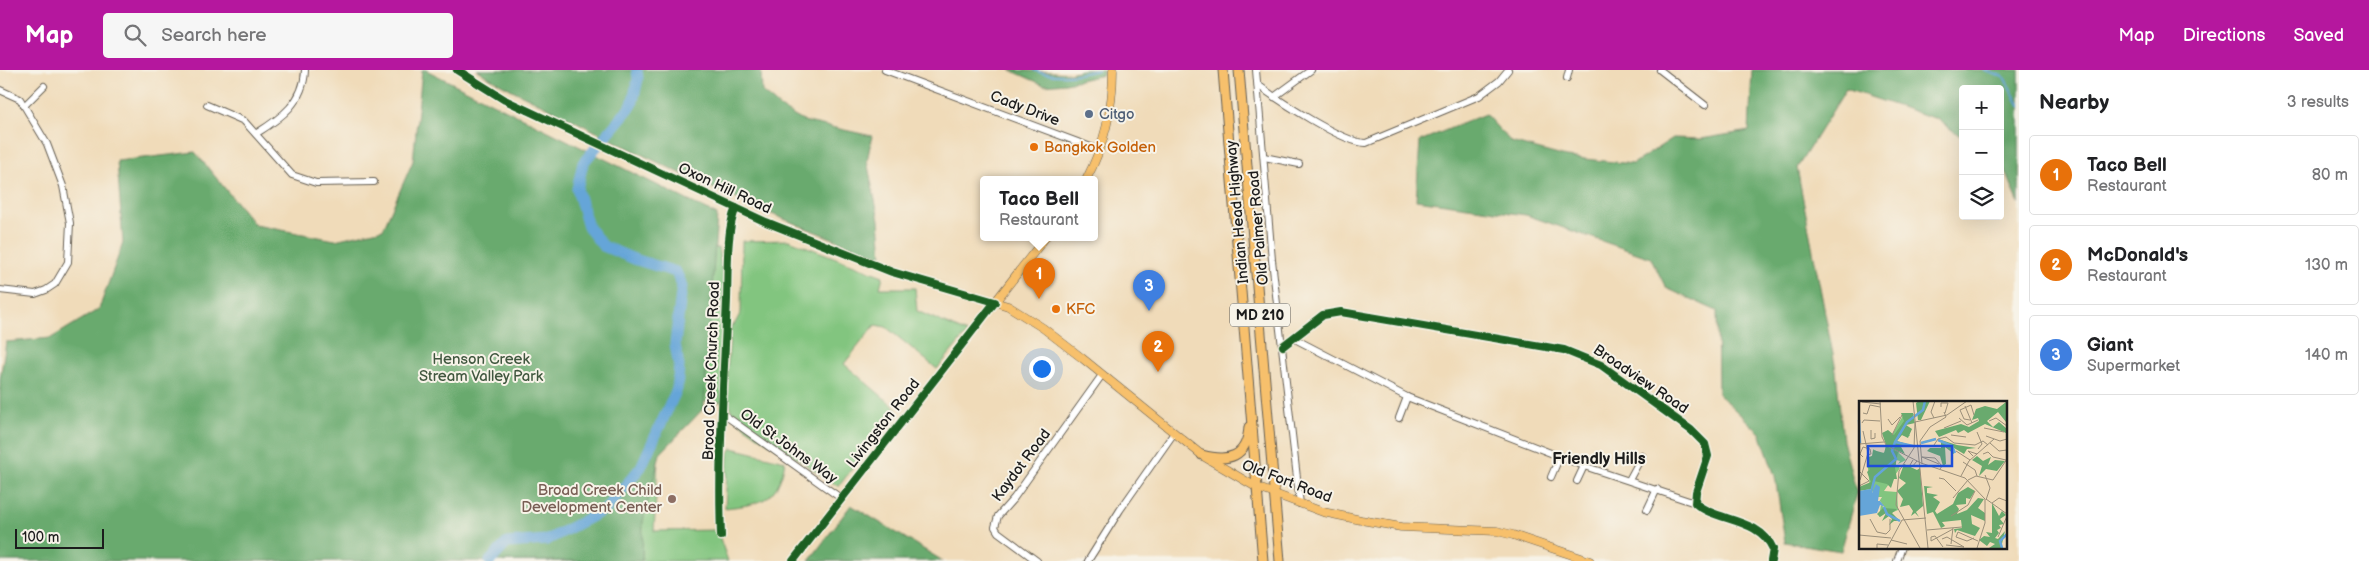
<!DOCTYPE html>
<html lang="en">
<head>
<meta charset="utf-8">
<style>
  :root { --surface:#fff; --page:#f6f6f6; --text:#202124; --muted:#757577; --line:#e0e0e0; --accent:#b5179e }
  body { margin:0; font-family:"Balsamiq Sans",sans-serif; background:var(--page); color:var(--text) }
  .controls { position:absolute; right:15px; top:15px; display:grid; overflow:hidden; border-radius:5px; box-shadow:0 5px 20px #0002 }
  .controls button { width:45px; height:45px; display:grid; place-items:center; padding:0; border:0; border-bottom:1px solid var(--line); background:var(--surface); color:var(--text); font:25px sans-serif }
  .scale { position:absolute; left:15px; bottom:12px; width:89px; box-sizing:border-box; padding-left:5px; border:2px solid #1c1c1c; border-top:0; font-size:14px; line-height:18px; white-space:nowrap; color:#1c1c1c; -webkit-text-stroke:4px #f7f3e8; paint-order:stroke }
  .you { position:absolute; left:1041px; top:298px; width:18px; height:18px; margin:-12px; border:4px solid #fff; border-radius:50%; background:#1a73e8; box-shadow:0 0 0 8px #1a73e833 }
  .badge { display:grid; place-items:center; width:32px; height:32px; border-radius:50%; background:var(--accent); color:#fff; font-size:16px; font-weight:700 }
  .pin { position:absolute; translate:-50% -41px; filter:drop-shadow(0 1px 2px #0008) }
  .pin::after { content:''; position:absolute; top:26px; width:18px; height:15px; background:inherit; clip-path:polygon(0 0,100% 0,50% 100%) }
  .popup { position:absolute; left:980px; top:106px; width:118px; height:65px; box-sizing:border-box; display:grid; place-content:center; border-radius:5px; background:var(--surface); filter:drop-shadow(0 1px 4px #0005); font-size:16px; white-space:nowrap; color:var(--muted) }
  .popup b { font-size:19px; color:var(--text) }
  .popup::after { content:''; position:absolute; left:50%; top:100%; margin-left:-10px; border:10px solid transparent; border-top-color:var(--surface) }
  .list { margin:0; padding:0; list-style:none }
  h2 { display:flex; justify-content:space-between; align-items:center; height:65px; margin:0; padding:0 20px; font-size:21px }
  h2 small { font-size:16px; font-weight:400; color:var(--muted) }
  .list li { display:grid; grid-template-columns:32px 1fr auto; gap:15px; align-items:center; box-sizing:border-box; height:80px; margin:0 10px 10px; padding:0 10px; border:1px solid var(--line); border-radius:5px }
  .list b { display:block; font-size:19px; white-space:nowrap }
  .list p { margin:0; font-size:16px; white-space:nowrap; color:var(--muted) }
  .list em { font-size:16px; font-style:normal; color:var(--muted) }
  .icon { flex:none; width:28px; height:28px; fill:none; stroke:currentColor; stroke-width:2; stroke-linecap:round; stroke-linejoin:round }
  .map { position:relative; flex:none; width:2019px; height:491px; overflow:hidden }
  header { display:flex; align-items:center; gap:30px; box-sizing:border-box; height:70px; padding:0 25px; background:var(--accent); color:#fff }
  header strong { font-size:24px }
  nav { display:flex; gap:28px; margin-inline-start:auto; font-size:18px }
  .search { width:350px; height:45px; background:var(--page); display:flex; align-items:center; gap:12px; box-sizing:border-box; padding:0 18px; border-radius:5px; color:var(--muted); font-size:19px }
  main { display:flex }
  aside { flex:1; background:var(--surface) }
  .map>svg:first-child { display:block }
</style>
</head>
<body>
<header>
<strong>Map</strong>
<div class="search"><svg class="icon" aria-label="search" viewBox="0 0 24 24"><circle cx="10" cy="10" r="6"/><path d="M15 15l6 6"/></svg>Search here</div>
<nav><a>Map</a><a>Directions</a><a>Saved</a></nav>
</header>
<main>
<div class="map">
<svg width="2019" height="491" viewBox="0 0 2019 491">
  <rect width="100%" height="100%" fill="#f7f3e8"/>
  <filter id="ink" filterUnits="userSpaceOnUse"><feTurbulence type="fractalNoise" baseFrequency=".02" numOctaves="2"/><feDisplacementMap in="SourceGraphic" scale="10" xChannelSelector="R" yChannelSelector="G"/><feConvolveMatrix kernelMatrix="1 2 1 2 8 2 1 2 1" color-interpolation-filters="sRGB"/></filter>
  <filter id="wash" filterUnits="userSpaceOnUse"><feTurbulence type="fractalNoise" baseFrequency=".0096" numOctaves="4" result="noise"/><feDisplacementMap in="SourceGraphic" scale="20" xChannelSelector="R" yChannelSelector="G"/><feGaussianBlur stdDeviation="1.12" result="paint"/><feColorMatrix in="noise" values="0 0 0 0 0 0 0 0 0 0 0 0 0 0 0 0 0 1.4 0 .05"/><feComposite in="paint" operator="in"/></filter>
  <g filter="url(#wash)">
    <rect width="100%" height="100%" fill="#f0dbb9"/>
    <g fill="#82c57f" stroke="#4f704e">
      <path d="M789,170L883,206L880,218H915L917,241L967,263L937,299L886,257L875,255L844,294L897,339L839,416L833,414L780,376L778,379C764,370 749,361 737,350C720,333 730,278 731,255H734L741,242L742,171Z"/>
      <polygon points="718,178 725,215 722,332 676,331 655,185"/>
      <polygon points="659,373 654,461 717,460 728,491 503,491"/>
      <path d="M732,378L785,391C778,432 761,434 725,438L728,384Z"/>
    </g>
    <g fill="#69aa6e" stroke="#426345">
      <polygon points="422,0 426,0 717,145 704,338 660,384 643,451 642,491 0,491 0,309 6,272 51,268 99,239 123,173 117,91 195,82 255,155 335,170 383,159 413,91"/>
      <path d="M477,0H761L762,22L782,39L803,51L872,66L867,91L879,150L882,187C775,149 672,101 571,49C539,33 507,19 477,0Z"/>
      <polygon points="1010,0 1070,3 1082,0 1103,0 1103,5 1066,13 1044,15"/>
      <polygon points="1752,0 2019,0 2019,134 2005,99 2000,95 2000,19 1963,19 1963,68 1937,49 1846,19 1797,98 1836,300 1843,371 1857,424 1841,481 1785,472 1775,406 1760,363 1718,324 1717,241 1666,218 1651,188 1526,145 1416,130 1420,71 1485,44 1511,72 1566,87 1633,94 1673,68 1701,69 1749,61"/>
      <polygon points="851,435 943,491 809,491"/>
    </g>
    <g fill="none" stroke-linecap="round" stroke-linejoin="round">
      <g stroke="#65a5d8" stroke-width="2">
        <path d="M1034,0C1054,9 1077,5 1098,0"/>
        <polyline points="1985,0 2004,7 2019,35"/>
      </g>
      <polyline stroke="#65a5d8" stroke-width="11" points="490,491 507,473 547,470 606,439 641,397 677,319 679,296 675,274 682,215 676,202 634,189 603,176 588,157 577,119 583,93 632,35 638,9 637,0"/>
    </g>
  </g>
  <g filter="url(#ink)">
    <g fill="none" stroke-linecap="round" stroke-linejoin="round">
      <g stroke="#665f53" stroke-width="8">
        <g id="minor">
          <polyline points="885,0 1099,80"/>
          <polyline points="1256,0 1272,190 1300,434"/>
          <polyline points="1660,0 1705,35"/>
          <polyline points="1567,8 1569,0"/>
          <path d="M1258,15C1278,30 1343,73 1366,73L1479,26L1499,11L1508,0"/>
          <polyline points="0,20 20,29 47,74 63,116 70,153 68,192 55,214 46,220 35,224 0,220"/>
          <polyline points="1274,27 1311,0"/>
          <polyline points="25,35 44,16"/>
          <polyline points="207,35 244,51 292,105 316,113 374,112"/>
          <path d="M257,63C281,48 304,32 305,0"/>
          <polyline points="1264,87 1299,94"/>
          <polyline points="1293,268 1407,327 1584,396 1695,433"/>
          <path d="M1283,276L1323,245L1341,242L1564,280L1601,295L1691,360L1705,374L1708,386L1696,422L1695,433C1716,452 1759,447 1773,479L1771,491"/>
          <polyline points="723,344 842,429"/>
          <polyline points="1399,348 1407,327"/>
          <polyline points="1551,407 1560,386"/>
          <polyline points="1629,410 1642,386"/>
          <polyline points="1577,411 1584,396"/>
          <polyline points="1647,440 1657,419"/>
          <path d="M721,466C718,387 724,307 727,229C728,205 726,158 736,138"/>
          <polyline points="1037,491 998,462 995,457 998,446 1014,428 1102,305"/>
          <polyline points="1088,491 1120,440 1174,363"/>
          <polyline points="1897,491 1902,477"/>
        </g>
      </g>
      <g stroke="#665f53" stroke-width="9">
        <g id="major">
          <polyline points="457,0 505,30 766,152 892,202 1008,236 1043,258 1082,288 1203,386 1256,417 1323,442 1361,450 1401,457 1497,461 1513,465 1590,491"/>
          <path d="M1086,110C1104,76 1113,39 1113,0"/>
          <polyline points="793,491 1045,168"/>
        </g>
      </g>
      <g stroke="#665f53" stroke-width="11">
        <g id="highway">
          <polyline points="1223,0 1263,491"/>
          <polyline points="1239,0 1280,491"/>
          <path d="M1202,385C1228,392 1247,388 1249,357"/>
        </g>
      </g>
      <use href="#minor" stroke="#fff" stroke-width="6"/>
      <use href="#major" stroke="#f7c06c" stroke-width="8"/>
      <use href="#highway" stroke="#f7c06c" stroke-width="9"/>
      <g stroke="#f7f3e8" stroke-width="11">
        <g id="cycleway">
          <polyline points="457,0 505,30 766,152 892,202 995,232 793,491"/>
          <path d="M1283,276L1323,245L1341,242L1564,280L1601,295L1691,360L1705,374L1708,386L1696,422L1695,433C1716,452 1759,447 1773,479L1771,491"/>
          <path d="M721,466C718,387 724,307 727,229C728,205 726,158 736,138"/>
        </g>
      </g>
      <use href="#cycleway" stroke="#1b5e20" stroke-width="8"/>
    </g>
  </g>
  <circle fill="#5c6f8a" stroke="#f7f3e8" stroke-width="2" cx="1089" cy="44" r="5"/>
  <g fill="#e8710a" stroke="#f7f3e8" stroke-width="2">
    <circle cx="1034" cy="77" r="5"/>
    <circle cx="1056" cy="239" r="5"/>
  </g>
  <circle fill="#8d6e63" stroke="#f7f3e8" stroke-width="2" cx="672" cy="429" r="5"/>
  <g text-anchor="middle" stroke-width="4" stroke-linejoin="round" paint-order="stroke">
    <rect fill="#f7f3e8" stroke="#5e5c59" stroke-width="1" x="1230" y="233.5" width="60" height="23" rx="4"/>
    <g font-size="14" font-weight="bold" fill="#1c1c1c">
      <text x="1260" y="250">MD 210</text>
    </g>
    <g font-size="15" fill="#1c1c1c" stroke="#f7f3e8">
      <text transform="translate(1025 38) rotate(21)" y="5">Cady Drive</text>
      <text transform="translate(725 118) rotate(25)" y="5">Oxon Hill Road</text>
      <text transform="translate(1237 142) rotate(-95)" y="5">Indian Head Highway</text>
      <text transform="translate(1258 158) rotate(-95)" y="5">Old Palmer Road</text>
      <text transform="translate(711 301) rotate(-88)" y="5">Broad Creek Church Road</text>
      <text transform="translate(1641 309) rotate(34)" y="5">Broadview Road</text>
      <text transform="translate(883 353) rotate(-52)" y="5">Livingston Road</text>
      <text transform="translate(789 376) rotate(36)" y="5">Old St Johns Way</text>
      <text transform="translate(1021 395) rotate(-53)" y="5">Kaydot Road</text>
      <text transform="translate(1287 411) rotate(21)" y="5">Old Fort Road</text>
    </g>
    <g font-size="15" fill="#4e5e75" stroke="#f7f3e8" text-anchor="start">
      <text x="1099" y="49">Citgo</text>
    </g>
    <g font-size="15" fill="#c56008" stroke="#f7f3e8" text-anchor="start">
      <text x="1044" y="82">Bangkok Golden</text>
      <text x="1066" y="244">KFC</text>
    </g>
    <g font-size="15" fill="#40573f" stroke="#f7f3e8">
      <text x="481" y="294">Henson Creek<tspan x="481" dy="17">Stream Valley Park</tspan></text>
    </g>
    <g font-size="15" fill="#785e54" stroke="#f7f3e8" text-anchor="end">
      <text x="662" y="425">Broad Creek Child<tspan x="662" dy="17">Development Center</tspan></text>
    </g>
    <g font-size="16" font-weight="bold" fill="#1c1c1c" stroke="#f7f3e8">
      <text x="1599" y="394">Friendly Hills</text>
    </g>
  </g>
  <g transform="translate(1859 331)">
    <rect width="148" height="148" fill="#f0dbb9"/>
    <path d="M45,13H55L45,25L51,35L42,34L37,40L42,42L40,52L47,59L39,63L41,60L37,59V64L41,67L25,90L38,91L39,109L30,113L26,110L20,116L22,104L27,108L21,100L18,104L23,96H19V85L14,91L11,88L8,58L15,54L14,48L22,53L26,51L27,44Z" fill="#82c57f"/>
    <path d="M60,0H71L62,19H59L57,2ZM147,1V21L139,11L128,20L134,26L140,21L147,27V32L126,23L109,32L105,29L99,32L97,29L80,36L76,30L102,23L110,26L120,20L119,17L113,19L117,8L126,5L138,8ZM42,12H54L56,22L47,24L53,28L49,37L43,34L38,40L55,45L41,44L46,53L27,44L23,32L29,29L35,34L45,20ZM82,39L98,44L117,47L108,48L105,53L95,47V53L86,46L87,63L84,65L81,55L68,50L71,47H82ZM27,45L39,51L36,67L38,78H35L32,87L28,83L15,80L13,88L0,90V86L12,81L8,71L11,68L8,66L10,56L13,55L14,49L25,52ZM118,55L124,60L132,56L129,64L136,59L146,60L138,70L127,68L120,75L123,65L113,59ZM45,63L58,69L61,67L64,105L57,111L60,116L56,112L52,115L54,110L50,104L41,106L44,98L38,90L47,82L40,77ZM65,85L74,86L68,87V92L79,94L74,96L81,101L76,110L78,113L94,103L99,92L109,86L116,90L111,98L107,97V103L97,104L100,108L98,113L108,109L119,97L125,98L119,107L126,112V120L112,114L113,123L121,127L116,135L98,129L96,132L95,128L103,127L102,119L83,121L86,125L82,127L74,111L68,113ZM133,102L140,115L143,110L147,114L141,118L145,123L140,124L142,127L138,129L140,132L136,137L139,138L146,130L142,147H130L136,143L131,141L128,145L120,139L125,135L131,136L127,131L133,132ZM24,107L38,108L33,112L41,120H35L30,124L33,118L30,115L23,120L27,112L21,116L18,113Z" fill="#69aa6e"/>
    <path d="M17,83L21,86L19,100H21L26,106L21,104L18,112L0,115V90L11,88L13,92Z" fill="#65a5d8"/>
    <path fill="none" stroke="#65a5d8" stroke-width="2.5" d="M0,19L1,42M79,39L93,45L96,52M36,41L54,45M62,42L77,38M11,95L16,76L37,58L33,50L36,41L48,21L64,9L66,0M25,106L28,113L41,120M143,147L141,140L148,133"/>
    <path fill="none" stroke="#9b8f7a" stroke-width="1" d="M21,0L23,36L27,44L62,62L106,77L126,98V122L118,147M54,0L69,147M3,1L22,3M106,5L113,22M82,6V2H89L86,12M101,9L112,4L115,14M101,9L105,18L111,19M4,12L8,13L11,4L21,6M75,17L72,11L76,0M100,17L108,24L119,19M29,18L33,24L41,16M130,20L137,17L148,25M3,22L5,19L21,20M85,27L102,20M125,27L145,31M12,29V38L16,37V32M118,31L123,43L119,48M33,34L43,14M92,34L107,36M127,35L141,40L148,38M131,42L140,50L148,49M0,43L25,41M75,44L79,38L87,36L95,42L116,44L124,40L129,44M97,50L111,59M124,53L129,51L134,56L147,59M114,55L109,50L118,53M4,56L1,53L4,46L11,48L12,53L8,54M63,56L76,57L83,65L81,68M63,56L80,63M54,59L51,64L53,66L58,60M104,61L116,69L118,75M63,63L61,40L71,26L87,16L85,11M126,74L131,87L127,99M102,75L110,60L135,38M80,77L85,78L97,90M1,79L9,52L4,30M109,79L117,75L134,79L148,58M0,85L10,80L1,71M94,97L109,79M127,98L148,113M133,102L140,97L148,100M92,115L109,104L116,90M11,118L18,131L27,133L31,129V118M68,129L103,126M0,134L32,137M139,136L148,115M115,137L108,140L97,136L99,131L110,136L119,140M83,138L88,136L105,146M32,139L48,143M72,140L94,128M72,140V136L76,135L84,146M92,143L94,127M87,144L105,146M18,147V143L29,144M28,147L43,119L67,117M61,147L37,104L40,70L55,47L56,21L88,14L108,0"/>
    <path fill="#1d4ed8" fill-opacity="0.15" stroke="#1d4ed8" stroke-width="2.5" d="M9,45H93V65H9Z"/>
    <rect width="148" height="148" fill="none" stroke="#1c1c1c" stroke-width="2.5"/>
  </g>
</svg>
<div class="controls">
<button>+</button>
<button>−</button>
<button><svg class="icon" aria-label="layers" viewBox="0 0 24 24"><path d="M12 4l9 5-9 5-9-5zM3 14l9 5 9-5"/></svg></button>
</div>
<div class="scale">100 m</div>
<div class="you"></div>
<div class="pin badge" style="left:1039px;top:229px;background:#e8710a">1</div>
<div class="popup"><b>Taco Bell</b>Restaurant</div>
<div class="pin badge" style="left:1158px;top:302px;background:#e8710a">2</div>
<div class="pin badge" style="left:1149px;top:241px;background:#3f7fe0">3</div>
</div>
<aside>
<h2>Nearby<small>3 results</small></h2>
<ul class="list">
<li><span class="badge" style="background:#e8710a">1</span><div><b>Taco Bell</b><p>Restaurant</p></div><em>80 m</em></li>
<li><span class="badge" style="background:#e8710a">2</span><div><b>McDonald's</b><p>Restaurant</p></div><em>130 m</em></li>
<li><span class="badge" style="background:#3f7fe0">3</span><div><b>Giant</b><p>Supermarket</p></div><em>140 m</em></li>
</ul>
</aside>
</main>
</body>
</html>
